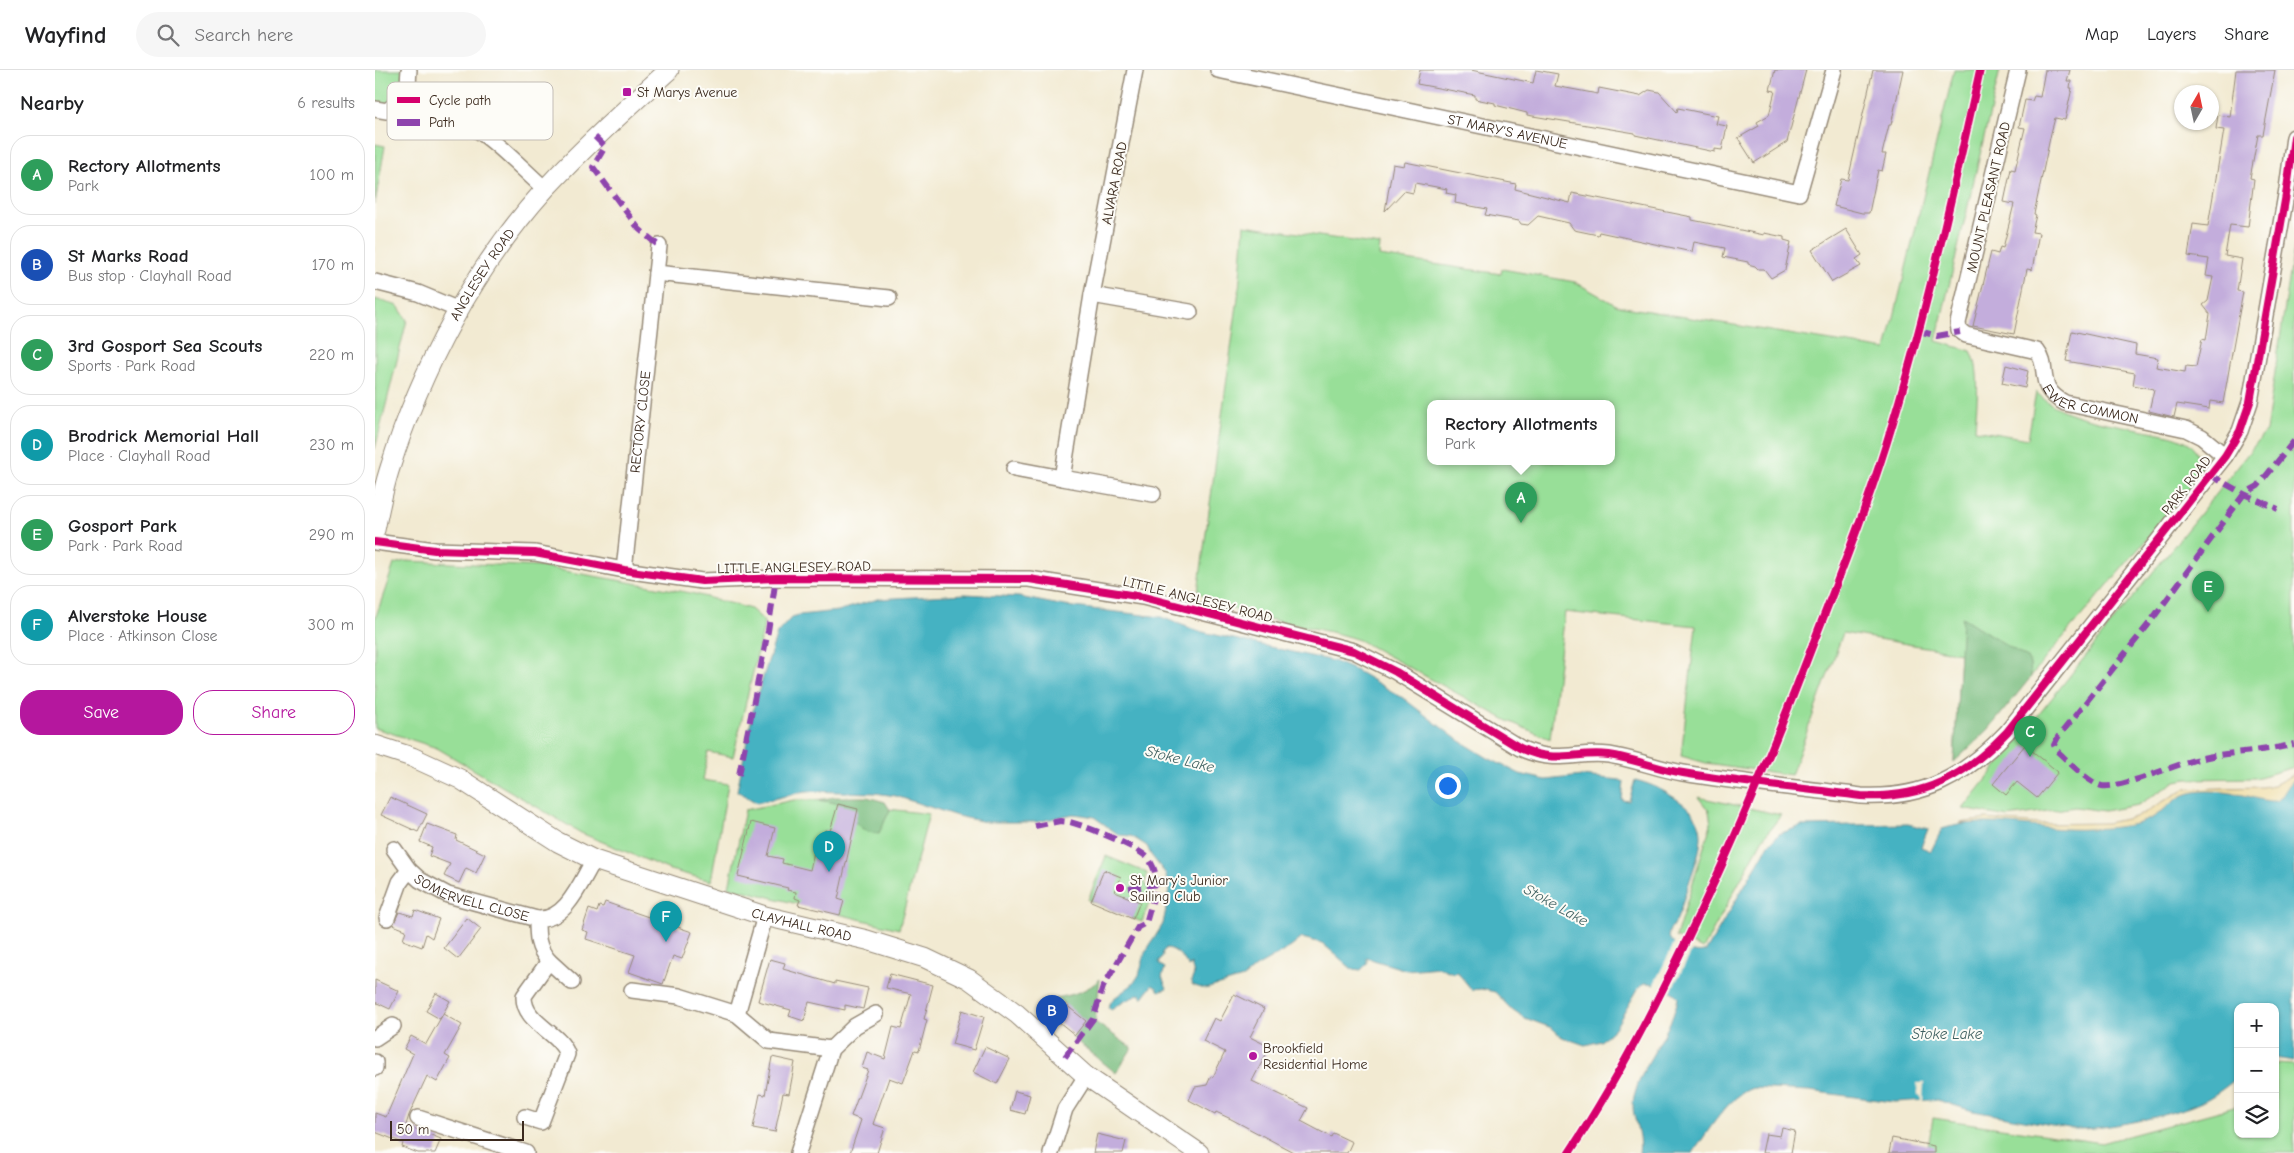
<!DOCTYPE html>
<html lang="en">
<head>
<meta charset="utf-8">
<style>
  :root { --surface:#fff; --page:#f6f6f6; --text:#202124; --muted:#757577; --line:#e0e0e0; --accent:#b5179e }
  body { margin:0; font-family:"Comic Neue",sans-serif; background:var(--page); color:var(--text) }
  .controls { position:absolute; right:15px; bottom:15px; display:grid; overflow:hidden; border-radius:10px; box-shadow:0 1px 4px #0004 }
  .controls button { width:45px; height:45px; display:grid; place-items:center; padding:0; border:0; border-bottom:1px solid var(--line); background:var(--surface); color:var(--text); font:25px sans-serif }
  .compass { position:absolute; left:1799px; top:15px; width:45px; height:45px; border-radius:50%; background:var(--surface); box-shadow:0 1px 4px #0004; rotate:9deg }
  .scale { position:absolute; left:15px; bottom:12px; width:134px; box-sizing:border-box; padding-left:5px; border:2px solid #3b2a1e; border-top:0; font-size:14px; line-height:18px; white-space:nowrap; color:#3b2a1e; -webkit-text-stroke:4px #fdfcf7; paint-order:stroke }
  .you { position:absolute; left:1072px; top:715px; width:18px; height:18px; margin:-12px; border:4px solid #fff; border-radius:50%; background:#1a73e8; box-shadow:0 0 0 8px #1a73e833 }
  .badge { display:grid; place-items:center; width:32px; height:32px; border-radius:50%; background:var(--accent); color:#fff; font-size:16px; font-weight:700 }
  .pin { position:absolute; translate:-50% -41px; filter:drop-shadow(0 1px 2px #0008) }
  .pin::after { content:''; position:absolute; top:26px; width:18px; height:15px; background:inherit; clip-path:polygon(0 0,100% 0,50% 100%) }
  .popup { position:absolute; left:1052px; top:330px; width:188px; height:65px; box-sizing:border-box; display:grid; place-content:center; border-radius:10px; background:var(--surface); filter:drop-shadow(0 1px 4px #0005); font-size:16px; white-space:nowrap; color:var(--muted) }
  .popup b { font-size:19px; color:var(--text) }
  .popup::after { content:''; position:absolute; left:50%; top:100%; margin-left:-10px; border:10px solid transparent; border-top-color:var(--surface) }
  .list { margin:0; padding:0; list-style:none }
  h2 { display:flex; justify-content:space-between; align-items:center; height:65px; margin:0; padding:0 20px; font-size:21px }
  h2 small { font-size:16px; font-weight:400; color:var(--muted) }
  .list li { display:grid; grid-template-columns:32px 1fr auto; gap:15px; align-items:center; box-sizing:border-box; height:80px; margin:0 10px 10px; padding:0 10px; border:1px solid var(--line); border-radius:20px }
  .list b { display:block; font-size:19px; white-space:nowrap }
  .list p { margin:0; font-size:16px; white-space:nowrap; color:var(--muted) }
  .list em { font-size:16px; font-style:normal; color:var(--muted) }
  .actions { display:flex; gap:10px; padding:15px 20px }
  .actions a { flex:1; padding:11px 0; border:1px solid var(--accent); border-radius:20px; text-align:center; font-size:18px; color:var(--accent) }
  .actions .main { background:var(--accent); color:#fff }
  .icon { flex:none; width:28px; height:28px; fill:none; stroke:currentColor; stroke-width:2; stroke-linecap:round; stroke-linejoin:round }
  .map { position:relative; flex:none; width:1919px; height:1083px; overflow:hidden }
  header { display:flex; align-items:center; gap:30px; box-sizing:border-box; height:70px; padding:0 25px; background:var(--surface); border-bottom:1px solid var(--line) }
  header strong { font-size:24px }
  nav { display:flex; gap:28px; margin-inline-start:auto; font-size:18px }
  .search { width:350px; height:45px; background:var(--page); display:flex; align-items:center; gap:12px; box-sizing:border-box; padding:0 18px; border-radius:28px; color:var(--muted); font-size:19px }
  main { display:flex }
  aside { flex:1; background:var(--surface) }
  .map>svg:first-child { display:block }
</style>
</head>
<body>
<header>
<strong>Wayfind</strong>
<div class="search"><svg class="icon" aria-label="search" viewBox="0 0 24 24"><circle cx="10" cy="10" r="6"/><path d="M15 15l6 6"/></svg>Search here</div>
<nav><a>Map</a><a>Layers</a><a>Share</a></nav>
</header>
<main>
<aside>
<h2>Nearby<small>6 results</small></h2>
<ul class="list">
<li><span class="badge" style="background:#2e9e5b">A</span><div><b>Rectory Allotments</b><p>Park</p></div><em>100 m</em></li>
<li><span class="badge" style="background:#1a4fb4">B</span><div><b>St Marks Road</b><p>Bus stop · Clayhall Road</p></div><em>170 m</em></li>
<li><span class="badge" style="background:#2e9e5b">C</span><div><b>3rd Gosport Sea Scouts</b><p>Sports · Park Road</p></div><em>220 m</em></li>
<li><span class="badge" style="background:#0f9aa8">D</span><div><b>Brodrick Memorial Hall</b><p>Place · Clayhall Road</p></div><em>230 m</em></li>
<li><span class="badge" style="background:#2e9e5b">E</span><div><b>Gosport Park</b><p>Park · Park Road</p></div><em>290 m</em></li>
<li><span class="badge" style="background:#0f9aa8">F</span><div><b>Alverstoke House</b><p>Place · Atkinson Close</p></div><em>300 m</em></li>
</ul>
<div class="actions"><a class="main">Save</a><a>Share</a></div>
</aside>
<div class="map">
<svg width="1919" height="1083" viewBox="0 0 1919 1083">
  <rect width="100%" height="100%" fill="#fdfcf7"/>
  <filter id="ink" filterUnits="userSpaceOnUse"><feTurbulence type="fractalNoise" baseFrequency=".02" numOctaves="2"/><feDisplacementMap in="SourceGraphic" scale="10" xChannelSelector="R" yChannelSelector="G"/><feConvolveMatrix kernelMatrix="1 2 1 2 8 2 1 2 1" color-interpolation-filters="sRGB"/></filter>
  <filter id="wash" filterUnits="userSpaceOnUse"><feTurbulence type="fractalNoise" baseFrequency=".0096" numOctaves="4" result="noise"/><feDisplacementMap in="SourceGraphic" scale="20" xChannelSelector="R" yChannelSelector="G"/><feGaussianBlur stdDeviation="1.12" result="paint"/><feColorMatrix in="noise" values="0 0 0 0 0 0 0 0 0 0 0 0 0 0 0 0 0 1.4 0 .05"/><feComposite in="paint" operator="in"/></filter>
  <g filter="url(#wash)">
    <rect width="100%" height="100%" fill="#f2ead2"/>
    <g fill="#98df98" stroke="#6a845b" fill-rule="evenodd">
      <polygon points="0,0 34,0 28,27 0,39"/>
      <path d="M1579,0H1625L1561,271L1596,281C1607,301 1601,338 1600,360L1653,369L1661,322C1689,351 1741,353 1779,362C1791,364 1806,367 1815,374C1822,380 1825,390 1827,398L1824,408L1673,585L1625,645L1579,692L1585,583L1468,563L1416,705L1331,693L1306,686L1321,556L1190,542L1175,669L1133,651L984,570C930,552 872,553 823,522L864,220L869,155L1005,175L1004,186L1126,204L1127,199L1200,212L1243,236L1511,280ZM1056,334H1236V392H1056Z"/>
      <polygon points="0,74 10,76 0,134"/>
      <polygon points="1919,177 1919,697 1881,708 1812,709 1801,711 1763,735 1729,741 1700,737 1633,747 1588,739 1891,361"/>
      <polygon points="0,229 23,236 32,250 0,379"/>
      <polygon points="30,491 167,497 316,523 376,539 386,548 389,552 388,560 358,687 333,682 328,710 353,714 336,811 295,800 206,763 62,678 0,658 0,549 19,494"/>
      <polygon points="1323,727 1406,745 1387,770 1328,879 1301,867 1336,754 1334,741"/>
      <polygon points="419,730 441,730 554,744 524,859 354,817 370,740"/>
      <polygon points="731,786 772,803 770,813 777,825 767,852 713,830"/>
      <polygon points="1900,994 1919,995 1919,1083 1552,1083 1558,1048 1727,1073 1863,1036 1863,1064 1900,1064"/>
    </g>
    <g fill="#7abe80" stroke="#5a744f">
      <polygon points="1587,547 1652,588 1655,594 1656,607 1613,660 1579,692"/>
      <path d="M460,727H492L510,732L515,740L504,763C484,765 477,745 464,735C459,731 448,731 441,730Z"/>
      <path d="M725,909L720,952L757,978L741,1003L698,968L711,951L681,928C697,925 713,921 725,909Z"/>
    </g>
    <polygon fill="#eeda9e" stroke="#94825e" points="1919,704 1919,720 1909,733 1742,765 1585,753 1611,749 1662,754 1732,753 1764,746 1809,719 1887,717 1899,715"/>
    <path fill="#45b2c2" stroke="#406e70" d="M590,524L644,527L690,536L786,547L823,561L958,591L982,601L1028,628L1079,667L1113,688L1145,704L1171,710L1207,706L1245,710L1249,712L1247,730L1254,731L1260,710C1273,713 1284,718 1295,725C1338,750 1328,772 1314,813C1309,825 1307,838 1302,849C1301,854 1295,857 1294,862C1290,875 1321,887 1331,881L1394,774L1404,764L1426,756L1533,754L1553,759L1546,777L1556,781L1567,759C1613,744 1666,762 1714,759C1734,758 1759,757 1777,748C1791,740 1799,727 1815,723C1832,719 1851,722 1868,725C1879,727 1890,732 1902,731C1910,725 1911,716 1919,710V991L1900,988V937H1863V1007C1851,1017 1838,1027 1824,1033C1799,1045 1727,1060 1700,1059L1598,1041L1562,1030L1519,1032L1434,1021L1378,1018C1354,1025 1332,1063 1318,1083H1264C1268,1062 1254,1044 1259,1027C1267,993 1294,966 1302,933L1303,927C1295,918 1281,913 1270,913L1263,919L1240,958L1226,971L1210,975L1187,967L1177,958L1150,948L1134,937L1120,922L1106,919L1097,920L1082,902L1078,903L1064,897L1031,900L992,888V894L986,900L977,899L947,873L927,868L916,877L881,897L868,908L830,919L817,915L816,912L819,904L816,894L814,897C809,889 801,878 791,878L787,883L788,886L784,891L785,895L790,898L787,907L792,918L784,921L782,918L777,915L767,929L765,924L750,931L736,940L733,937L738,929L758,914L764,905L770,883L788,854L792,834L794,817L790,803L776,785L772,776L756,766L744,765L719,747L707,745L698,744L662,752H611L582,746L521,726L500,723L431,721L382,733L362,721L379,636L402,563L417,547L424,545L463,541L503,529Z"/>
    <g fill="#f2ead2">
      <polygon points="1300,872 1317,881 1295,923 1278,916"/>
      <polygon points="1542,1013 1549,1013 1548,1031 1560,1030 1560,1032 1530,1035 1530,1032 1546,1031 1545,1025 1543,1025"/>
    </g>
    <g id="blocks">
      <g fill="#c3addc">
        <polygon points="1045,0 1096,0 1158,13 1161,0 1183,4 1180,16 1223,24 1224,18 1265,26 1274,20 1284,22 1302,42 1303,38 1343,46 1341,54 1352,56 1347,80 1340,79 1340,82 1260,65 1260,63 1152,45 1152,43 1120,35 1120,33 1100,29 1100,25 1042,14"/>
        <polygon points="1400,0 1431,0 1412,72 1379,93 1363,68 1384,56 1382,52 1394,45 1400,21 1395,20"/>
        <polygon points="1498,0 1528,0 1516,55 1514,55 1507,84 1511,84 1507,101 1503,100 1494,143 1487,143 1459,136 1466,109 1473,110"/>
        <polygon points="1670,0 1695,0 1692,11 1696,11 1695,18 1697,18 1690,50 1680,48 1676,63 1659,144 1661,145 1657,162 1664,163 1657,200 1652,199 1639,264 1598,256 1616,182 1623,184 1625,177 1628,178 1639,134 1629,132 1636,99 1640,100 1650,58 1644,57 1650,30 1657,31 1659,26 1665,27"/>
        <polygon points="1861,0 1900,0 1888,65 1883,65 1875,108 1879,109 1873,157 1855,155 1850,186 1867,189 1862,221 1868,222 1848,333 1835,331 1834,339 1802,334 1799,347 1774,341 1779,319 1758,315 1760,303 1691,291 1697,261 1761,275 1760,284 1783,288 1781,297 1810,302 1811,296 1821,297 1827,269 1831,270 1835,244 1828,235 1833,231 1838,207 1831,206 1834,189 1813,186 1818,154 1833,156 1849,60 1841,59 1843,45 1855,47"/>
        <polygon points="1030,92 1141,114 1140,119 1195,133 1197,123 1317,147 1317,150 1337,154 1389,165 1389,163 1409,167 1409,170 1416,172 1410,200 1396,208 1389,199 1383,199 1380,196 1373,194 1373,192 1348,187 1350,178 1319,172 1317,182 1224,162 1223,165 1199,160 1194,153 1163,146 1153,155 1146,154 1144,151 1110,145 1112,139 1080,133 1081,125 1071,123 1072,119 1040,113 1038,123 1029,121 1010,141 1018,94 1029,96"/>
        <polygon points="1471,159 1487,185 1481,189 1486,196 1457,212 1437,180"/>
        <polygon points="1631,295 1653,301 1650,318 1627,313"/>
        <polygon points="1650,675 1683,702 1662,728 1642,712 1631,725 1618,714"/>
        <polygon points="15,727 52,744 43,762 6,745"/>
        <polygon points="463,734 483,739 463,829 469,831 465,845 423,835 425,830 420,828 421,822 412,820 413,818 363,806 376,752 400,758 393,786 408,789 407,793 435,800 442,768 448,769 450,760 455,761"/>
        <polygon points="52,754 82,765 81,770 110,784 101,803 91,798 84,813 69,806 75,794 54,786 57,777 45,772"/>
        <polygon points="729,800 746,807 740,822 765,832 758,849 716,831"/>
        <polygon points="230,832 317,862 307,889 298,886 288,914 254,902 260,885 211,869 213,862 207,860 214,839 222,842 224,836 228,837"/>
        <polygon points="40,840 64,849 57,868 51,864 47,877 28,870 31,860 18,855 24,842 38,846"/>
        <polygon points="92,848 106,859 83,889 69,878"/>
        <polygon points="395,889 410,893 408,899 460,914 460,911 493,918 488,939 470,935 470,940 434,932 429,951 414,946 416,940 383,931"/>
        <polygon points="515,904 558,915 549,949 552,950 544,981 540,980 528,1013 514,1008 498,1054 510,1058 502,1083 475,1083 486,1050 476,1046 493,1000 487,998 492,982 510,989 518,957 526,959 536,924 511,918"/>
        <polygon points="0,910 24,921 15,939 0,932"/>
        <polygon points="61,923 75,931 65,949 51,941"/>
        <polygon points="859,924 889,939 875,967 895,977 877,1011 933,1038 926,1051 956,1067 958,1063 977,1072 972,1083 920,1083 856,1049 841,1042 840,1044 814,1030 820,1017 832,1015 836,1006 838,1007 850,982 828,971 839,948 845,951"/>
        <polygon points="690,934 711,951 700,965 679,948"/>
        <polygon points="587,940 609,947 599,980 577,974"/>
        <polygon points="68,944 87,955 70,985 75,988 62,1012 52,1006 34,1045 31,1055 66,1069 60,1083 43,1083 27,1077 28,1073 0,1062 0,1043 11,1047 38,984 29,979 36,966 51,974"/>
        <polygon points="610,977 635,989 622,1014 598,1002"/>
        <polygon points="397,987 420,992 414,1024 408,1023 400,1062 378,1058 385,1024 390,1025"/>
        <polygon points="640,1021 655,1025 650,1044 635,1040"/>
        <polygon points="1407,1058 1420,1061 1416,1083 1387,1083 1391,1064 1405,1066"/>
        <polygon points="722,1064 751,1071 748,1083 718,1083"/>
        <polygon points="1517,1068 1559,1076 1559,1083 1514,1083"/>
      </g>
    </g>
  </g>
  <g filter="url(#ink)">
    <use href="#blocks" fill-opacity="0" stroke="#968a78" stroke-width="1"/>
    <g fill="none" stroke-linecap="round" stroke-linejoin="round">
      <g stroke="#968a78" stroke-width="18">
        <g id="minor">
          <path d="M34,0C33,10 32,21 39,29C49,42 71,43 84,49C113,62 146,98 170,119"/>
          <polyline points="760,0 717,225 687,408 778,424"/>
          <path id="s1" d="M843,0L1424,123L1459,0"/>
          <path id="s2" d="M1643,0L1583,253L1584,260L1591,265L1662,281C1676,298 1659,317 1690,333L1811,359L1827,367L1850,386"/>
          <polyline points="0,39 12,41 35,23"/>
          <polyline points="281,203 514,228"/>
          <polyline points="0,212 43,223 84,240"/>
          <polyline points="717,225 815,242"/>
          <polyline points="639,399 687,408"/>
          <path d="M0,472L60,480L160,483L249,500L327,511L401,508L654,509L768,527L979,581L1021,602L1145,678C1182,695 1199,681 1234,685C1260,689 1283,699 1308,703C1367,713 1427,718 1486,726C1549,729 1589,707 1632,662L1850,386L1865,361L1875,332L1912,119L1919,67"/>
          <path id="s3" d="M249,500L284,176"/>
          <path id="s4" d="M34,800L45,810L73,825L162,849"/>
          <polyline points="12,848 25,812 34,800 19,779"/>
          <path d="M174,891C162,878 162,866 162,849C192,851 206,811 219,790"/>
          <polyline points="257,920 304,926 362,944 394,971 456,979"/>
          <polyline points="362,944 390,846"/>
          <polyline points="0,968 18,956"/>
          <polyline points="0,992 0,998"/>
          <path d="M150,1047L166,1052L192,984C184,961 148,953 149,926L174,891L197,912"/>
          <polyline points="43,1048 151,1083"/>
          <polyline points="423,1083 456,979 480,956 501,944"/>
          <polyline points="676,1083 690,1039 711,1006"/>
        </g>
      </g>
      <g stroke="#968a78" stroke-width="21">
        <g id="tertiary">
          <path id="s5" d="M0,460C4,440 8,420 14,401C46,298 99,198 171,118C210,76 252,38 294,0"/>
          <path id="s6" d="M0,675L37,687L85,709L183,772L219,790L390,846L492,870L550,888L594,909L642,944L711,1006L824,1083"/>
        </g>
      </g>
      <use href="#minor" stroke="#fff" stroke-width="15"/>
      <use href="#tertiary" stroke="#fff" stroke-width="19"/>
      <g stroke="#8e44ad" stroke-width="6" stroke-dasharray="12 6" stroke-linecap="butt">
        <polyline points="220,67 230,77 218,97 264,159 284,176"/>
        <polyline points="1544,261 1562,266 1585,262"/>
        <path d="M1919,371L1883,416L1869,424L1773,555L1683,667L1679,675L1682,681C1693,691 1714,713 1727,716C1744,719 1797,696 1816,691C1850,681 1885,683 1919,674"/>
        <polyline points="1835,405 1869,424 1903,439"/>
        <polyline points="364,705 393,561 401,508"/>
        <path d="M660,756L685,751L695,752C711,756 763,777 773,788C779,796 781,804 782,814"/>
        <polyline points="690,987 718,949 728,917 763,857 771,853 782,814 754,819"/>
      </g>
      <g stroke="#fdfcf7" stroke-width="11">
        <g id="cycleway">
          <path d="M0,472L60,480L160,483L249,500L327,511L401,508L654,509L768,527L979,581L1021,602L1145,678C1182,695 1199,681 1234,685C1260,689 1283,699 1308,703C1367,713 1427,718 1486,726C1549,729 1589,707 1632,662L1850,386L1865,361L1875,332L1912,119L1919,67"/>
          <path d="M1194,1083C1251,997 1297,903 1340,810C1378,728 1411,645 1443,561C1470,492 1497,423 1518,352C1553,236 1579,118 1605,0"/>
        </g>
      </g>
      <use href="#cycleway" stroke="#d6006c" stroke-width="8"/>
    </g>
  </g>
  <g fill="#b5179e" stroke="#fdfcf7" stroke-width="2">
    <rect x="247" y="17" width="10" height="10" rx="2.5"/>
    <circle cx="745" cy="818" r="5"/>
    <circle cx="878" cy="986" r="5"/>
  </g>
  <g text-anchor="middle" stroke-width="4" stroke-linejoin="round" paint-order="stroke">
    <g font-size="14" fill="#3b2a1e" stroke="#fdfcf7" text-anchor="start">
      <text x="262" y="27">St Marys Avenue</text>
      <text x="755" y="815">St Mary's Junior<tspan x="755" dy="16">Sailing Club</tspan></text>
      <text x="888" y="983">Brookfield<tspan x="888" dy="16">Residential Home</tspan></text>
    </g>
    <g font-size="14" fill="#3b2a1e" stroke="#fdfcf7">
      <text dy="5" stroke="none"><textPath href="#s1" startOffset="296">ST MARY'S AVENUE</textPath></text>
      <text transform="translate(739 113) rotate(-79)" y="5">ALVARA ROAD</text>
      <text transform="translate(1613 127) rotate(-77)" y="5">MOUNT PLEASANT ROAD</text>
      <text dy="5" stroke="none"><textPath href="#s5" startOffset="279">ANGLESEY ROAD</textPath></text>
      <text dy="5" stroke="none"><textPath href="#s2" startOffset="435">EWER COMMON</textPath></text>
      <text dy="5" stroke="none"><textPath href="#s3" startOffset="149">RECTORY CLOSE</textPath></text>
      <text transform="translate(1811 415) rotate(-52)" y="5">PARK ROAD</text>
      <text transform="translate(419 497) rotate(-1)" y="5">LITTLE ANGLESEY ROAD</text>
      <text transform="translate(823 529) rotate(14)" y="5">LITTLE ANGLESEY ROAD</text>
      <text dy="5" stroke="none"><textPath href="#s4" startOffset="70">SOMERVELL CLOSE</textPath></text>
      <text dy="5" stroke="none"><textPath href="#s6" startOffset="466">CLAYHALL ROAD</textPath></text>
    </g>
    <g font-size="15" font-style="italic" fill="#3f6060" stroke="#fdfcf7">
      <text transform="translate(805 689) rotate(14)" y="5">Stoke Lake</text>
      <text transform="translate(1181 835) rotate(29)" y="5">Stoke Lake</text>
      <text x="1572" y="969">Stoke Lake</text>
    </g>
  </g>
  <rect x="12" y="12" width="166" height="58" rx="8" fill="#fdfcf7" stroke="#c3bdb6" stroke-width="1"/>
  <rect x="22" y="27" width="23" height="6" fill="#d6006c"/>
  <rect x="22" y="49" width="23" height="7" fill="#8e44ad"/>
  <g font-size="14" fill="#3b2a1e">
    <text x="54" y="35">Cycle path</text>
    <text x="54" y="57">Path</text>
  </g>
</svg>
<div class="controls">
<button>+</button>
<button>−</button>
<button><svg class="icon" aria-label="layers" viewBox="0 0 24 24"><path d="M12 4l9 5-9 5-9-5zM3 14l9 5 9-5"/></svg></button>
</div>
<svg class="compass" viewBox="-18 -18 36 36"><path d="M0-13l5 13h-10z" fill="#e53935"/><path d="M0 13l5-13h-10z" fill="#757577"/></svg>
<div class="scale">50 m</div>
<div class="you"></div>
<div class="pin badge" style="left:1146px;top:453px;background:#2e9e5b">A</div>
<div class="popup"><b>Rectory Allotments</b>Park</div>
<div class="pin badge" style="left:677px;top:966px;background:#1a4fb4">B</div>
<div class="pin badge" style="left:1655px;top:687px;background:#2e9e5b">C</div>
<div class="pin badge" style="left:454px;top:802px;background:#0f9aa8">D</div>
<div class="pin badge" style="left:1833px;top:542px;background:#2e9e5b">E</div>
<div class="pin badge" style="left:291px;top:872px;background:#0f9aa8">F</div>
</div>
</main>
</body>
</html>
